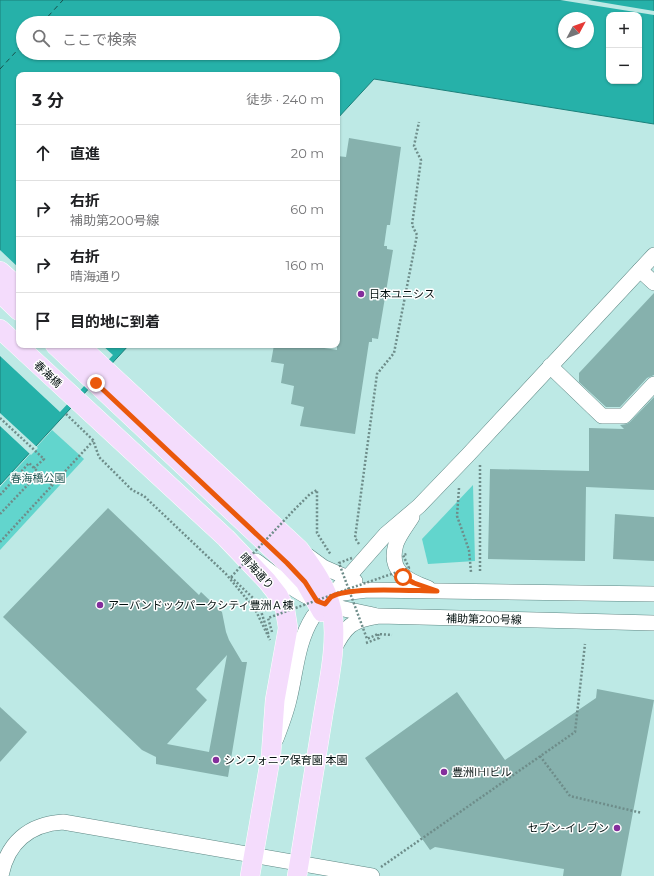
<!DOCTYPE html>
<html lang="ja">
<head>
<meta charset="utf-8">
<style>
  :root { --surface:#fff; --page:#f6f6f6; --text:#202124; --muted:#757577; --line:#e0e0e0 }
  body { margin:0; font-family:Montserrat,"Noto Sans JP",sans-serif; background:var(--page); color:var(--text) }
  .controls { position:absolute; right:12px; top:12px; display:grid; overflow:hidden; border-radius:8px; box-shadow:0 1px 3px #0004 }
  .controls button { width:36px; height:36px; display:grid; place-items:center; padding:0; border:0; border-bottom:1px solid var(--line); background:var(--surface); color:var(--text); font:20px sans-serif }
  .compass { position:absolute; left:558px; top:12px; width:36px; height:36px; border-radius:50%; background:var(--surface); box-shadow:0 1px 3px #0004; rotate:49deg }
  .stop { position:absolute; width:12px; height:12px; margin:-9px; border:3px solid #ea580c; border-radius:50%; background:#fff }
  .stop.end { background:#ea580c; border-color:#fff; box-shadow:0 1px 4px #0008 }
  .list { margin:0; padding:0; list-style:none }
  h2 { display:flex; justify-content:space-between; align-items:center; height:52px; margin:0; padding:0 16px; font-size:17px }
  h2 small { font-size:13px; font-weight:400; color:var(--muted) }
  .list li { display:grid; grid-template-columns:26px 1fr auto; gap:12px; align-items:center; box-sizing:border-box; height:56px; padding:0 16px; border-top:1px solid var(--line) }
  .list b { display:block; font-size:15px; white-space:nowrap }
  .list p { margin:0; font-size:13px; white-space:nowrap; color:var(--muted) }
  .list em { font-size:13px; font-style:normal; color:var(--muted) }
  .icon { flex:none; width:22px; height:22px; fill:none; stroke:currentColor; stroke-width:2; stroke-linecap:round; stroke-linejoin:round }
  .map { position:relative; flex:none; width:654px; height:876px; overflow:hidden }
  .search { position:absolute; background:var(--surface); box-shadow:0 1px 3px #0004; left:16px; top:16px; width:324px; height:44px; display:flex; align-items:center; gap:10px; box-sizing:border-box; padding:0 14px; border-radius:22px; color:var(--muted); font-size:15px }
  .panel { position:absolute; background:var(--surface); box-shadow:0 1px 3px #0004; left:16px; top:72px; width:324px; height:276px; border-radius:8px }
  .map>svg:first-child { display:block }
</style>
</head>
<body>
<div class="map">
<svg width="654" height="876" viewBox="0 0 654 876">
  <rect width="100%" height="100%" fill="#bde9e5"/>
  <g fill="#62d5cd">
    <polygon points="52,430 84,459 0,550 0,487"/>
    <polygon points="473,485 475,561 428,564 422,539"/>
  </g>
  <path fill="#26b1a9" stroke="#1b807a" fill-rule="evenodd" d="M0,0H654V124L374,79L337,119V75H19V345H129L0,485ZM609,15H639V81H609ZM564,18H588V42H564ZM23,23H333V53H23Z"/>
  <g fill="#bde9e5">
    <polygon points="560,0 588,0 654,11 654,15"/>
    <polygon points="0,250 19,268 19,345 102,345 113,355 60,412 0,356"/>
    <polygon points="0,413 38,448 31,455 0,426"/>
  </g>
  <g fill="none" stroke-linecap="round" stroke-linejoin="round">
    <g stroke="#19504c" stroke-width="1" stroke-dasharray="5 4" stroke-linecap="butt">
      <polyline points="42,23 63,0"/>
      <polyline points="0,69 23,44"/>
    </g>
  </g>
  <g fill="#86b1ad" fill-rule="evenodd">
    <polygon points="349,138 401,147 390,225 387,225 384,246 387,246 387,249 393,250 378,339 372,338 372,342 369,342 355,434 300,426 304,407 291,404 294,386 281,383 284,364 271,362 274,345 305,345 337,350 337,156 346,157"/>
    <polygon points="654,293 654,375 647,378 620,407 606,407 579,382 579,373"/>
    <polygon points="654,397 654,490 586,487 585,561 488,559 490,469 589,471 589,428 624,429 620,425 627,424 630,422"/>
    <path d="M108,508L199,595L201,592L222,612L226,632L229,640L242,662H247L228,777L156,764V757L142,750L3,617ZM227,655L209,752L167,744L207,700L196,689Z"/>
    <polygon points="615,514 654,517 654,561 613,559"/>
    <polygon points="597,689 654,700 621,876 563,876 564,869 435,847 430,850 365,758 457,692 505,760 596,698"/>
    <polygon points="0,707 27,732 0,762"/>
  </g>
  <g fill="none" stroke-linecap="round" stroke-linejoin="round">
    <g stroke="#5e8784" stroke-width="16">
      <g id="minor">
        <polyline points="640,270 654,283"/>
        <polyline points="550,366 602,416 624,416 654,384"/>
        <path d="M412,517C407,525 399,535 396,544C388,571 406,580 428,588"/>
        <polyline points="308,556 323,567 355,581"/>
        <path d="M256,561C278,577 299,596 325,604C341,609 358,612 374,615"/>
        <polyline points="331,597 343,593 367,590 654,594"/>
        <path d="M333,651C345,626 352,620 379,616L654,623"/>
        <path d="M276,739C281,726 286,713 289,700C296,672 297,642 313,617L386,534L419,506L468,455L654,255"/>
        <path d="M1,876C7,843 29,824 63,822L372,876"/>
      </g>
    </g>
    <g stroke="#fff" stroke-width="20">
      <g id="major">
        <polyline points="0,271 19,288"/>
        <polyline points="0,293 19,311"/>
        <polyline points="0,329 226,538 267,581 278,595 285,609 288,628 275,700 271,755 250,876"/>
        <polyline points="55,345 287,563 305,582 322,612"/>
        <path d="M79,345L299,549C313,568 327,587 332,611C338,642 328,685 323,716C314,770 306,823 297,876"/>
      </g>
    </g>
    <g stroke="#6e8d8a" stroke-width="2.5" stroke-dasharray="2 2" stroke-linecap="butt">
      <polyline points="66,414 93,440 99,457 132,490 144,496 226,574 255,609 270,640"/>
      <polyline points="0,418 44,459 34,468"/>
      <polyline points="480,465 480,573"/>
      <polyline points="459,488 457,516 469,550 471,572"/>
      <polyline points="0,495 29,463 39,473"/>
      <polyline points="294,510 310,494 317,490 317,533 331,555"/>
      <polyline points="0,514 39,473 52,485"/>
      <polyline points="0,542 93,441"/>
      <polyline points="359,544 355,538 377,374 394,353 417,235 412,225 421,160 414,146 419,122"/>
      <polyline points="231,577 253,598 260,608 268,633 271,632"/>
      <polyline points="366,643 379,638 378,634 392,635"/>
      <polyline points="540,756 570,796 642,813"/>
      <polyline points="381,867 575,732 585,644"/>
    </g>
    <use href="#minor" stroke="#fff" stroke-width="15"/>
    <use href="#major" stroke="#f4dcfc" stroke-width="19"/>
    <g stroke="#6e8d8a" stroke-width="2.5" stroke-dasharray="2 2" stroke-linecap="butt">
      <polyline points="352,558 339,563 367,639 378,634"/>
      <polyline points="231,577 294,510"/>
      <polyline points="272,632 268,618 348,589 409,568 403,555 407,554"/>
    </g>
  </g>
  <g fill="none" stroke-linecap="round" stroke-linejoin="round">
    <path stroke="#ea580c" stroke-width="5" d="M96,383L287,563L305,582L317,601L325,604C327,602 329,599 331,597C347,586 415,591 437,591L414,583L403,577"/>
  </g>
  <g fill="#842e9c" stroke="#fff" stroke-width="1.5">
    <circle cx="361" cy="294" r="4"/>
    <circle cx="100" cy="605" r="4"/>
    <circle cx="216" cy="760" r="4"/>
    <circle cx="444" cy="772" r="4"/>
    <circle cx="617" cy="828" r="4"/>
  </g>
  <g text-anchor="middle" stroke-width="3" stroke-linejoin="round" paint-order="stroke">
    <g font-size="11" fill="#020f0e" stroke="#fff" text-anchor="start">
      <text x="369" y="298">日本ユニシス</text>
      <text x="108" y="609">アーバンドックパークシティ豊洲Ａ棟</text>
      <text x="224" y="764">シンフォニア保育園 本園</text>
      <text x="452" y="776">豊洲IHIビル</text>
      <text x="609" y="832" text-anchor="end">セブン-イレブン</text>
    </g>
    <g font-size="11" fill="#020f0e" stroke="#fff">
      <text transform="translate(48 374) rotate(43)" y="4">春海橋</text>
      <text transform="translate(257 571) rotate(48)" y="4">晴海通り</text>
      <text transform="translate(484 619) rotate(1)" y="4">補助第200号線</text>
    </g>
    <g font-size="11" fill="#265c58" stroke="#fff">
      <text x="38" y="482">春海橋公園</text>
    </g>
  </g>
</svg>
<div class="controls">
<button>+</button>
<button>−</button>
</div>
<svg class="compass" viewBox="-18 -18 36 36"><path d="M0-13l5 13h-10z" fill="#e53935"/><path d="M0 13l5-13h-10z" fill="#757577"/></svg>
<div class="stop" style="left:403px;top:577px"></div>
<div class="stop end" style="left:96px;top:383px"></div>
<div class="search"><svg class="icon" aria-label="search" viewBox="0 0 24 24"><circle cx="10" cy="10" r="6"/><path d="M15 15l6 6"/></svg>ここで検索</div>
<section class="panel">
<h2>3 分<small>徒歩 · 240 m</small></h2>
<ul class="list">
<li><svg class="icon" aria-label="ahead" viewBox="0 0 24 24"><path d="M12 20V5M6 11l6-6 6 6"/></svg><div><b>直進</b></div><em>20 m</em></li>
<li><svg class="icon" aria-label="right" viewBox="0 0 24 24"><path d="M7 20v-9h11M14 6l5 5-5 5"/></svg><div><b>右折</b><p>補助第200号線</p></div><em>60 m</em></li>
<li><svg class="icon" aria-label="right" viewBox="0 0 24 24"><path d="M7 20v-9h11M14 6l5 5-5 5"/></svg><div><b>右折</b><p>晴海通り</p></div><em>160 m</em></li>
<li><svg class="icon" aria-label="arrive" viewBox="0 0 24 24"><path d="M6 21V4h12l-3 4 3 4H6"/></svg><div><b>目的地に到着</b></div></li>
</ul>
</section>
</div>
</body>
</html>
